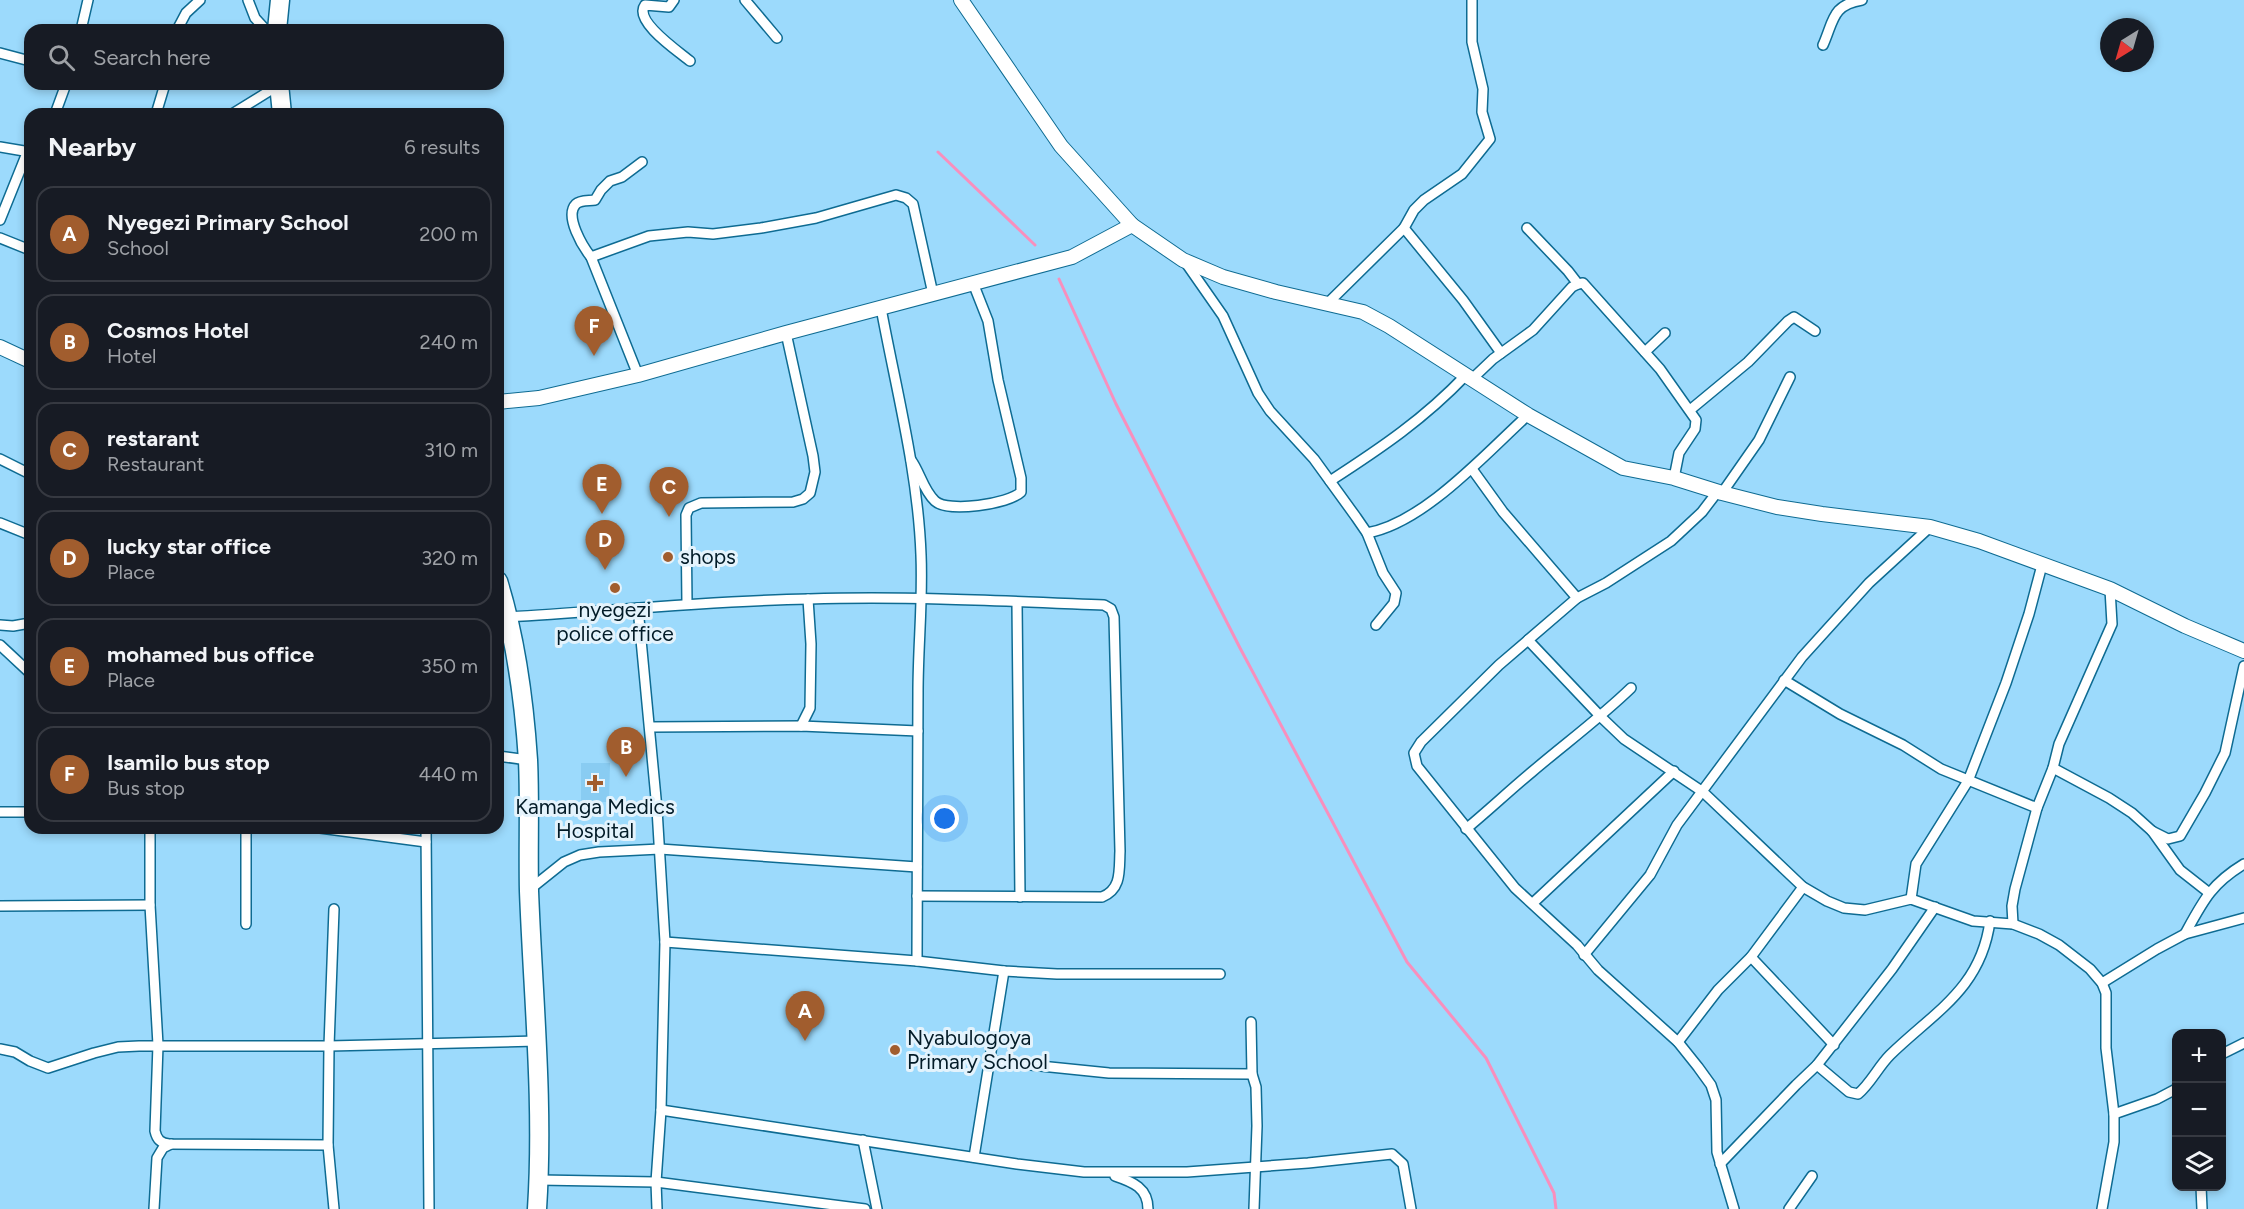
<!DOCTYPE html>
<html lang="en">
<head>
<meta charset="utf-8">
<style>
  :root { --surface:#171b24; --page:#20242c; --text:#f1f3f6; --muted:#9ea1a6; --line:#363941; --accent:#a15d2e }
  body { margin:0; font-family:Figtree,sans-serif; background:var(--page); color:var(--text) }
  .controls { position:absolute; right:18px; bottom:18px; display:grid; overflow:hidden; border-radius:12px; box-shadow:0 3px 9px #0003 }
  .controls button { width:54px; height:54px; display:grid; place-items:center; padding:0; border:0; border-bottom:2px solid var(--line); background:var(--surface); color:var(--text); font:30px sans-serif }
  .compass { position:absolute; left:2100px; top:18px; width:54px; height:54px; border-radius:50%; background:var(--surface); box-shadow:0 3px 9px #0003; rotate:217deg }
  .you { position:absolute; left:945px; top:819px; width:21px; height:21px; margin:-15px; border:4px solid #fff; border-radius:50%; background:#1a73e8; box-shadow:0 0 0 9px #1a73e833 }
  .badge { display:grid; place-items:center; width:39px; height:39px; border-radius:50%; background:var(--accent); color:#fff; font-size:20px; font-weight:700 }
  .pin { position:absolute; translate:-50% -50px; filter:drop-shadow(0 2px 3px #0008) }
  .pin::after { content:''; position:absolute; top:32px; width:21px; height:18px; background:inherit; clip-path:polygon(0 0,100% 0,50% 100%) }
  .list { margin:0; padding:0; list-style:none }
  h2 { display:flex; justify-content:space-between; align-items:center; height:78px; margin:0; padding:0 24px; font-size:26px }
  h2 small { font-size:20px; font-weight:400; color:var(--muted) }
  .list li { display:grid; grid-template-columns:39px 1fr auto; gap:18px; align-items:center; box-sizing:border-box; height:96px; margin:0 12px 12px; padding:0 12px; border:2px solid var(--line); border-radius:18px }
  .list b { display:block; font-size:22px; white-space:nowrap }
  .list p { margin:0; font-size:20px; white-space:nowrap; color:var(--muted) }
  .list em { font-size:20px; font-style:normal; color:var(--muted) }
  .icon { flex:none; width:33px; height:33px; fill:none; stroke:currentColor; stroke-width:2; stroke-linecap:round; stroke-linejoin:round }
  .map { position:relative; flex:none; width:2244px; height:1209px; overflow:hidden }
  .search { position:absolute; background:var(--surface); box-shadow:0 3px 9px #0003; left:24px; top:24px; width:480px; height:66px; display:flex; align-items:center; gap:15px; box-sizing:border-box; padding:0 21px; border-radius:18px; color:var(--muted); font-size:22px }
  .panel { position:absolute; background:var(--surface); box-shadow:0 3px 9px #0003; left:24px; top:108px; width:480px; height:726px; border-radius:18px }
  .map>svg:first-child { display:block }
</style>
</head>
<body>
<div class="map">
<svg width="2244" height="1209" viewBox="0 0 2244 1209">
  <rect width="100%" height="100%" fill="#9cdafc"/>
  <polygon fill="#89ccf2" points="581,763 610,763 609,802 581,802"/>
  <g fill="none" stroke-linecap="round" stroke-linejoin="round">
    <g stroke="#f88fbd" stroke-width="3">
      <polyline points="938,152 1035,245"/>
      <polyline points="1059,279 1116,404 1240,648 1407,962 1486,1058 1554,1193 1556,1209"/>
    </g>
    <g stroke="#0e6b92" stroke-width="12">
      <g id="street">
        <polyline points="248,0 255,18 266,30"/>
        <path d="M674,0L669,7L645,5C633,21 678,51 690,61"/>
        <polyline points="745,0 777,38"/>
        <polyline points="81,30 88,0"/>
        <polyline points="177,30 186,13 200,0"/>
        <path d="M1823,45C1834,20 1832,5 1862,0"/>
        <polyline points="0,53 30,61"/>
        <polyline points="55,114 66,84"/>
        <polyline points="156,114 165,84"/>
        <polyline points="232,114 279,85"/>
        <polyline points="0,147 30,152"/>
        <polyline points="0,220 27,153"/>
        <polyline points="1404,228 1463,300 1501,353"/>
        <polyline points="1527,228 1568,271 1578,284"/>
        <polyline points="0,238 30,250"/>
        <path d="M591,257C583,247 564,216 576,204C580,200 589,201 595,200L601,190L610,181L622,177L642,162"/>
        <polyline points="1186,263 1223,316 1258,393 1270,411 1314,459 1356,517 1367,533 1383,573 1396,593 1394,603 1376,625"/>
        <polyline points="1328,303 1404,228 1414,210 1424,200 1462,174 1490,139 1482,112 1483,89 1472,42 1472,0"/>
        <path d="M881,308C896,389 918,472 921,555C923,601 918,646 918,692C917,781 917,871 917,961"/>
        <polyline points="1645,352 1665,333"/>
        <polyline points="638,375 591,257 649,236 688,232 713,234 761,228 816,218 896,195 906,198 913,204 933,294"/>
        <polyline points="1472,379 1493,359 1533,330 1572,287 1578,284 1583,283 1660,369 1696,420 1695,429 1679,453 1674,478"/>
        <polyline points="1690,410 1748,362 1788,321 1794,317 1815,331"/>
        <polyline points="0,459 30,474"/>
        <path d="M911,460C920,472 923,490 935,501C948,513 1009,504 1021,492V478L998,380L988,321L973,283"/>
        <polyline points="1472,469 1503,512 1577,598"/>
        <path d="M1330,481C1381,448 1424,419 1466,375"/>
        <polyline points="1718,491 1702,512 1671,541 1606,583 1577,598 1499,665 1421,742 1414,753 1417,766 1515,888 1577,945 1598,970 1678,1042 1698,1067 1711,1085 1716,1100 1717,1152 1734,1209"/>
        <polyline points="1722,493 1759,440 1790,377"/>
        <polyline points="0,523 30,535"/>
        <path d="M1367,533C1424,523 1485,454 1528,415"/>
        <polyline points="1017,603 1020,897"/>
        <polyline points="687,604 686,515 689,508 701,503 793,502 803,499 810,493 815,472 813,456 786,333"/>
        <polyline points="638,608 657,809 665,942 661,1110 656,1182 657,1209"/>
        <path d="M509,617C609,611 709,601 809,599C907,596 1006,601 1104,605L1111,609L1114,617L1120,851C1119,870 1122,889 1102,897L917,896"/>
        <polyline points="0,625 13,626 30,623"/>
        <polyline points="1528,640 1601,717 1624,739 1703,792 1803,887 1827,901 1844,908 1865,910 1911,899 1973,921 2013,924 2039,934 2059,945 2090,969 2102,983 2106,993 2106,1048 2114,1114 2114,1142 2102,1209"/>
        <polyline points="0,645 30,673"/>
        <polyline points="1784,680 1840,714 1903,745 1941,769 2037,808"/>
        <polyline points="801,726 810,708 811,644 808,599"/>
        <polyline points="650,727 801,726 918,731"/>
        <polyline points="498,756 528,760"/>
        <polyline points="2053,768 2109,798 2132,813 2152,831 2180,870 2208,892"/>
        <polyline points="0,812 30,812"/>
        <path d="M150,828V905L158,1045L155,1131C157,1140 161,1143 169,1144L328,1145"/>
        <polyline points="320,828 426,842"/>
        <polyline points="426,828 429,1209"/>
        <path d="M1466,829C1489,810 1510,790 1533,771C1566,743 1600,718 1631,688"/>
        <polyline points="2152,831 2168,839 2180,836 2205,793 2225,753 2244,666"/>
        <polyline points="529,890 564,862 580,855 599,852 660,849 917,867"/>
        <polyline points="1911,899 1916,864 1968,781 2006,683 2029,614 2042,565"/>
        <polyline points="1533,903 1674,771"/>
        <polyline points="0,906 150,905"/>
        <polyline points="246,924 246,828"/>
        <polyline points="2013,924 2012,906 2015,889 2037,808 2053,768 2059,744 2112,624 2110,589"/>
        <path d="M2185,934C2203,901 2211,884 2244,864"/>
        <polyline points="665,942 917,961 1004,971 1057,974 1220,974"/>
        <polyline points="1584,955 1650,875 1677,825 1802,657 1869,583 1930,527"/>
        <polyline points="1751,957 1834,1045"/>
        <polyline points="2102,983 2157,949 2185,934 2244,918"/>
        <polyline points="1251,1022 1252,1074 1256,1087 1257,1126 1254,1209"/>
        <polyline points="1678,1042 1718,990 1751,957 1803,887"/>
        <polyline points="0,1049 15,1052 30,1061 48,1068 94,1053 118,1047 139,1046 329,1046 537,1041"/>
        <polyline points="2222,1054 2244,1043"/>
        <polyline points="991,1061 1109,1073 1252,1074"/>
        <path d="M1817,1065L1849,1092L1858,1094C1871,1083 1878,1067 1890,1055C1934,1012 1981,989 1990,921"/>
        <polyline points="661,1110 1017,1164 1084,1172 1187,1172 1308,1163 1392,1154 1403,1164 1411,1209"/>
        <polyline points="2114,1114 2157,1099 2176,1089"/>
        <polyline points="863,1140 877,1209"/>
        <polyline points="974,1157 1004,971"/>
        <polyline points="1720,1164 1796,1085 1817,1065 1892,969 1935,907"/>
        <path d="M1115,1176C1133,1182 1148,1188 1148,1209"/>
        <polyline points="539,1180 656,1182 865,1209"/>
        <polyline points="2201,1186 2202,1209"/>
        <polyline points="154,1209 157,1158 163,1148 171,1144"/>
        <polyline points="334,1209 328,1145 329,1046 334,909"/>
        <polyline points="1789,1209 1812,1176"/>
      </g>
    </g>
    <g stroke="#0e6b92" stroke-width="16">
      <g id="secondary">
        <polyline points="961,0 1061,146 1132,225 1183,260 1223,277 1276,292 1363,312 1389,326 1528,415 1623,468 1674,478 1722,493 1777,507 1822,514 1930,527 1979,541 2110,589 2185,626 2244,651"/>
        <polyline points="0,347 30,361"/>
        <polyline points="498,402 539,398 638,375 786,333 1072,257 1132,225"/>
      </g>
    </g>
    <g stroke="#0e6b92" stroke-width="21">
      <g id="highway">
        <polyline points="277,30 280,0"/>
        <polyline points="279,84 282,114"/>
        <path d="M498,581C516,639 524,699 528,760C530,803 528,847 529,891C533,997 544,1103 537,1209"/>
      </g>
    </g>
    <use href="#street" stroke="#fff" stroke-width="9"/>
    <use href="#secondary" stroke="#fff" stroke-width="14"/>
    <use href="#highway" stroke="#fff" stroke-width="18"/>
  </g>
  <g fill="#a15d2e" stroke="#e4f3fc" stroke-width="2">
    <circle cx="668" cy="557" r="6"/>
    <circle cx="615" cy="588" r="6"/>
    <path d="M592 774h6v6h6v6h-6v6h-6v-6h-6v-6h6z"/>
    <circle cx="895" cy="1050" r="6"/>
  </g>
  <g text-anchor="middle" stroke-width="6" stroke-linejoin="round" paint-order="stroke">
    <g font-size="21" fill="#021b27" stroke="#e4f3fc" text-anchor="start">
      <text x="680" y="564">shops</text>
      <text x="615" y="617" text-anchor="middle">nyegezi<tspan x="615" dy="24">police office</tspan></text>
      <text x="595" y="814" text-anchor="middle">Kamanga Medics<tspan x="595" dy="24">Hospital</tspan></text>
      <text x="907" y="1045">Nyabulogoya<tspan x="907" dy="24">Primary School</tspan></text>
    </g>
  </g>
</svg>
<div class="controls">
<button>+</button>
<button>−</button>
<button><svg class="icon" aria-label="layers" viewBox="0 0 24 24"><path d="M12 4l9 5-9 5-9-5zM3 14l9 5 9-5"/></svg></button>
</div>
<svg class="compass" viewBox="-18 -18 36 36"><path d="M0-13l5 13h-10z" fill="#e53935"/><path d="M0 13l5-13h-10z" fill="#9ea1a6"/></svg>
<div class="you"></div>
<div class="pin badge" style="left:805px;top:1041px">A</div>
<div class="pin badge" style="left:626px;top:777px">B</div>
<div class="pin badge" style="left:669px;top:517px">C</div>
<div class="pin badge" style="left:605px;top:570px">D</div>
<div class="pin badge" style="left:602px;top:514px">E</div>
<div class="pin badge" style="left:594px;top:356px">F</div>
<div class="search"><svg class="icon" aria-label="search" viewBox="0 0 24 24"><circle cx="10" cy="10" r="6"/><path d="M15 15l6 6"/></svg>Search here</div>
<section class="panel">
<h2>Nearby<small>6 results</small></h2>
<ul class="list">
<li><span class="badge">A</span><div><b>Nyegezi Primary School</b><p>School</p></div><em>200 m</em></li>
<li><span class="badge">B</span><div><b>Cosmos Hotel</b><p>Hotel</p></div><em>240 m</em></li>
<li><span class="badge">C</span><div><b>restarant</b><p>Restaurant</p></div><em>310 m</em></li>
<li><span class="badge">D</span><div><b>lucky star office</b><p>Place</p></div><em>320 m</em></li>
<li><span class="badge">E</span><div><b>mohamed bus office</b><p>Place</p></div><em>350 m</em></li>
<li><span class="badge">F</span><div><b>Isamilo bus stop</b><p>Bus stop</p></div><em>440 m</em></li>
</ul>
</section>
</div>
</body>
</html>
